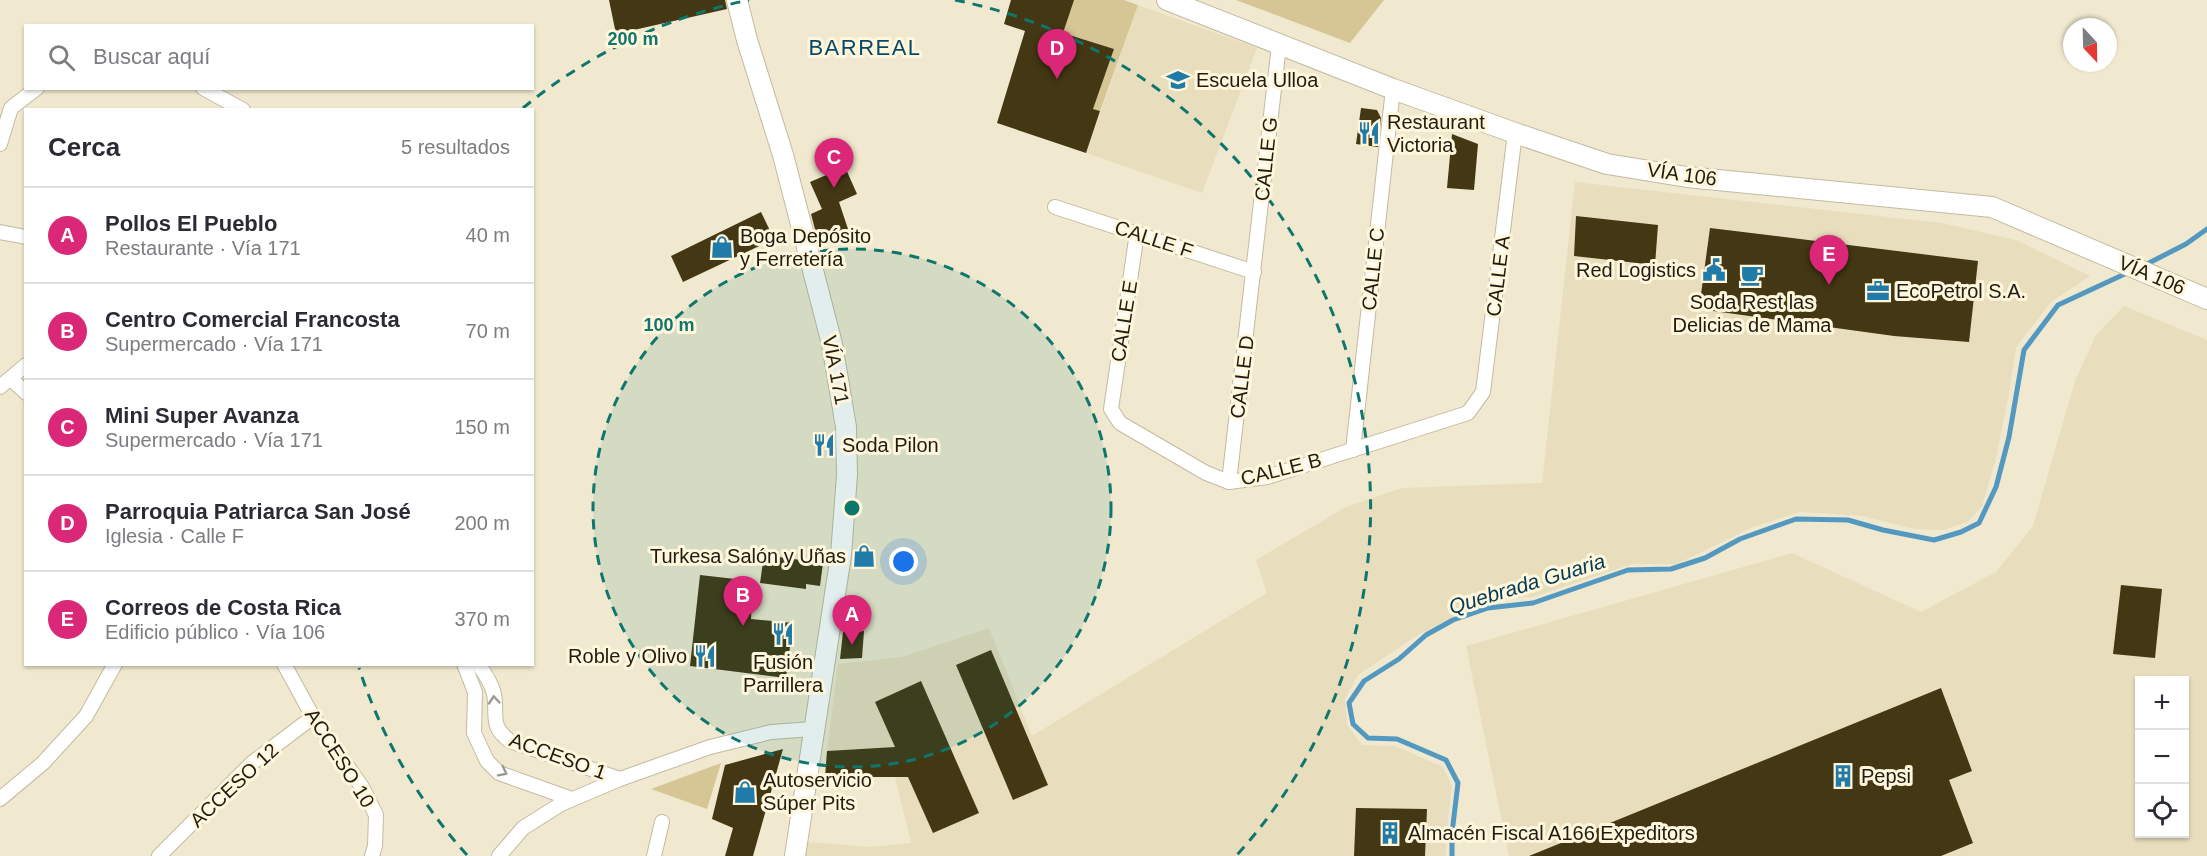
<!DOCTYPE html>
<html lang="es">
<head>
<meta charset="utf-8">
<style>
  :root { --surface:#fff; --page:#f2f2f3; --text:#2b2b33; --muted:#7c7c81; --line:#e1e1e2; --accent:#db2777 }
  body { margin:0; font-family:Arial,sans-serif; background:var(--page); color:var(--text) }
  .controls { position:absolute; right:18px; bottom:18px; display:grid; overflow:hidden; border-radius:0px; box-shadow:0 2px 4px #0004 }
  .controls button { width:54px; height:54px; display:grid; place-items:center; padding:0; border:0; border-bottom:2px solid var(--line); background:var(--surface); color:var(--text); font:30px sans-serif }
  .compass { position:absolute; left:2063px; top:18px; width:54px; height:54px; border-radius:50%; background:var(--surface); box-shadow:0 2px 4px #0004; rotate:158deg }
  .you { position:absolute; left:904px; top:562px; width:21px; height:21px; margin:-15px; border:4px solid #fff; border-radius:50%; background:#1a73e8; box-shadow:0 0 0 9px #1a73e833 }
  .badge { display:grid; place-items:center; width:39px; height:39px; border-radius:50%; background:var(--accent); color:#fff; font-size:20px; font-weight:700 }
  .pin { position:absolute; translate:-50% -50px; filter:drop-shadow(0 2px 3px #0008) }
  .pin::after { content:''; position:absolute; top:32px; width:21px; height:18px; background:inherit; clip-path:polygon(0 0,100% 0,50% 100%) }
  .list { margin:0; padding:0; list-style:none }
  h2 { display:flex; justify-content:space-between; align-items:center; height:78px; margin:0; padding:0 24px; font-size:26px }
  h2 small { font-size:20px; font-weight:400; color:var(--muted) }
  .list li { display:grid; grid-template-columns:39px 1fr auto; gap:18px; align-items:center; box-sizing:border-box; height:96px; padding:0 24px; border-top:2px solid var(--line) }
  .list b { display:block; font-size:22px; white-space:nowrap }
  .list p { margin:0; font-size:20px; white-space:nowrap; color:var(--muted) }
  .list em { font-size:20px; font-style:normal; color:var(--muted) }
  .icon { flex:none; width:33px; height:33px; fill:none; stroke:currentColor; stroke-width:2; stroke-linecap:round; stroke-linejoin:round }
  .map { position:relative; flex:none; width:2207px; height:856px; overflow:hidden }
  .search { position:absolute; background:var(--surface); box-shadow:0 2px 4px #0004; left:24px; top:24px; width:510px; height:66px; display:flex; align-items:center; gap:15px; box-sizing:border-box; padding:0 21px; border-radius:0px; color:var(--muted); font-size:22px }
  .panel { position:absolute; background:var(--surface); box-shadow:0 2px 4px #0004; left:24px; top:108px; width:510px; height:558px; border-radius:0px }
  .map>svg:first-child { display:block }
</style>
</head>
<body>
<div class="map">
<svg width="2207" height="856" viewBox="0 0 2207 856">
  <rect width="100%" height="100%" fill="#f1e9cf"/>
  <g fill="#e8ddbd" fill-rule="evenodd">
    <polygon points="1138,5 1257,48 1202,193 1086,153"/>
    <polygon points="1575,182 1942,223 2016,240 2090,276 2051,302 2016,347 2009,393 1996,458 1982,506 1968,522 1943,530 1915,529 1863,516 1800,512 1753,527 1677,564 1632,564 1533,597 1502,598 1473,608 1418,635 1358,675 1345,699 1347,725 1362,745 1395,746 1443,767 1452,786 1446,839 1446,856 805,856 808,842 871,847 911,843 888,748 827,751 838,664 902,657 989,628 1032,736 1267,593 1256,560 1346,507 1402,488 1542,483"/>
    <path d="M2124,306L2207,340V856H1509L1466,646L1792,553L1921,612L1996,572L2033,526L2075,381L2096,335ZM2140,680H2184V834H2140Z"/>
  </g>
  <g fill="#d6c696">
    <polygon points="1073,0 1124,0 1138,5 1100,111 1093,109 1114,49 1063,33"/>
    <polygon points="1236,0 1384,0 1350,43"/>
    <polygon points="721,763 707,809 651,789"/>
  </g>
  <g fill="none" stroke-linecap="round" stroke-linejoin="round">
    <g stroke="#5398c0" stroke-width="5">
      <polyline points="2143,266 2186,244 2207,229"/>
      <polyline points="1452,856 1452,833 1458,783 1446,760 1397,739 1368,738 1353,724 1349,703 1364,681 1399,659 1426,635 1453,620 1488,608 1533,603 1628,570 1671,569 1705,558 1740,539 1796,519 1848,520 1883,530 1934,540 1961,532 1979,523 1996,487 2009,437 2024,350 2058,305 2129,272"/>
    </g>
  </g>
  <g fill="#433813">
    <polygon points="609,0 725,0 727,9 616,34"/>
    <polygon points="1011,0 1074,0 1063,33 1114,49 1093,109 1100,111 1086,153 997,123 1025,31 1004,24"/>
    <polygon points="1361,108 1377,110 1381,118 1378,147 1356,144"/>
    <polygon points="1452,134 1478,144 1474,190 1447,188"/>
    <polygon points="845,167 857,194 839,202 848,229 818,241 811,214 822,209 810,182"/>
    <polygon points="761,212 774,239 683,282 671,256"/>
    <polygon points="1576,216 1658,225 1655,265 1574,256"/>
    <polygon points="1710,228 1978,261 1969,342 1894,336 1699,309"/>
    <polygon points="764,555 823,563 820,586 806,584 806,589 760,583"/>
    <polygon points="700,575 753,581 751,619 793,623 786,678 690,666"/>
    <polygon points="2121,585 2162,589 2155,658 2113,654"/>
    <polygon points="864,631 862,658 840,659 843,632"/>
    <polygon points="991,650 1048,785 1013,800 956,665"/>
    <polygon points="921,681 979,813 933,833 908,777 825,777 827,751 895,747 875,702"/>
    <polygon points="1941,688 1972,771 1949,780 1973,843 1941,856 1529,856"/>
    <polygon points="783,749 753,856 725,856 733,828 712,819 725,765"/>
    <polygon points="1356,808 1427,809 1425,856 1354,856"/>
  </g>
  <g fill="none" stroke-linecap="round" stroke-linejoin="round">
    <g stroke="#c2baa1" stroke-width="16">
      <g id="minor">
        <polyline points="203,88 243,110"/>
        <polyline points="0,144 11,108 37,88"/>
        <polyline points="1055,207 1254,272"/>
        <polyline points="0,232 26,237"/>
        <polyline points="1137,233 1111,409 1120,423 1206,473 1229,482 1267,477 1468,413 1483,392 1515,133"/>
        <polyline points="11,379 26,393"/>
        <polyline points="0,387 26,365"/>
        <polyline points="1353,450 1393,89"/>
        <polyline points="1229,482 1279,45"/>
        <polyline points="284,664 313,717 362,787 376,815 375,846 372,856"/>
        <polyline points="464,664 475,692 474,733 487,761 499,773 572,799"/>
        <path d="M478,664C484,672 492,685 494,694C498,715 489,726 510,741L620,779"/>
        <polyline points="0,799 43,763 86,716 115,664"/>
        <polyline points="159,856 252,763 313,717"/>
        <polyline points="499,856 523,828 561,804 620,779 710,747 771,732 813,729"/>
        <polyline points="654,856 662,822"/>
      </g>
    </g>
    <g stroke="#c2baa1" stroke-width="22">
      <g id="secondary">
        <polyline points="737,0 747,40 783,155 809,255 832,344 846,427 847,475 841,555 795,856"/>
        <polyline points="1167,0 1393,89 1515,133 1607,164 1687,177 1992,207 2207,299"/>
      </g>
    </g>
    <use href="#minor" stroke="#fff" stroke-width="14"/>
    <use href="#secondary" stroke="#fff" stroke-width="20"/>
  </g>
  <defs><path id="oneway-chevron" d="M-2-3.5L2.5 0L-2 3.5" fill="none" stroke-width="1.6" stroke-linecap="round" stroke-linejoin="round" transform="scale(1.5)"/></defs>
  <g stroke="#9a9994">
    <use href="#oneway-chevron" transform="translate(494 700) rotate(-95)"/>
    <use href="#oneway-chevron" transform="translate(503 772) rotate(27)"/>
  </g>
  <circle cx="852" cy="508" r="259" fill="#0f766e" fill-opacity=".12"/>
  <g fill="none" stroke="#0f766e" stroke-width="3" stroke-dasharray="10 8">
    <circle cx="852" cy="508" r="259"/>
    <path d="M467 855A518 518 0 0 1 359 668M523 108A518 518 0 0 1 749 0M955 0A518 518 0 0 1 1237 855"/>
  </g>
  <defs>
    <g id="school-bare" transform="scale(1.8)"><path d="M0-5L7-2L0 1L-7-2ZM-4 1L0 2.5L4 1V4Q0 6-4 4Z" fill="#207ba9" stroke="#fff6dc" stroke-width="2.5" paint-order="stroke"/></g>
    <g id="restaurant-bare" transform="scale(1.8)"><path d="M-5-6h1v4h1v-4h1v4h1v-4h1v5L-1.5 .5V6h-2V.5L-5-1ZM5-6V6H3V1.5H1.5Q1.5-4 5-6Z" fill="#207ba9" stroke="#fff6dc" stroke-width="2.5" paint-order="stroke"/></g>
    <g id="shop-bare" transform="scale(1.8)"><path d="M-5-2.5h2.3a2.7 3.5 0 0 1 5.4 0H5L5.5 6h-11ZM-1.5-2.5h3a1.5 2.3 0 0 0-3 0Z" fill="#207ba9" stroke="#fff6dc" stroke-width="2.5" paint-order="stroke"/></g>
    <g id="civic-bare" transform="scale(1.8)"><path d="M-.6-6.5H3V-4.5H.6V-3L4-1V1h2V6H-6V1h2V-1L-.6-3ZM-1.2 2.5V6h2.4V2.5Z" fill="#207ba9" stroke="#fff6dc" stroke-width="2.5" paint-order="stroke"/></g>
    <g id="cafe-bare" transform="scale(1.8)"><path d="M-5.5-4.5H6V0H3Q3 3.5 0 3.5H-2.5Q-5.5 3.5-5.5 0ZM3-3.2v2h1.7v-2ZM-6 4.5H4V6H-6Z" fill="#207ba9" stroke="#fff6dc" stroke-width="2.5" paint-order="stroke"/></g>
    <g id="office-bare" transform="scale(1.8)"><path d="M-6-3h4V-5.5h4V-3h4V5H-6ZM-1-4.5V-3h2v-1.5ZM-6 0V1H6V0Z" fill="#207ba9" stroke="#fff6dc" stroke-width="2.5" paint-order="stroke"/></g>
    <g id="building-bare" transform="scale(1.8)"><path d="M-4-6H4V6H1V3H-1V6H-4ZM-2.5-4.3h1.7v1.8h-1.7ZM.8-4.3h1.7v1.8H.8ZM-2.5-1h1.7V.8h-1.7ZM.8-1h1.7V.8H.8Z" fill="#207ba9" stroke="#fff6dc" stroke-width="2.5" paint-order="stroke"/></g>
  </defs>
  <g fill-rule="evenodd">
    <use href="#school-bare" x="1178" y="80"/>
    <use href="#restaurant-bare" x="1369" y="133"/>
    <use href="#shop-bare" x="722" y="247"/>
    <use href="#civic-bare" x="1714" y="270"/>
    <use href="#cafe-bare" x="1752" y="275"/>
    <use href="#office-bare" x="1878" y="291"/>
    <use href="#restaurant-bare" x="824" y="445"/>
    <use href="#shop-bare" x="864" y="556"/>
    <use href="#restaurant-bare" x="783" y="634"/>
    <use href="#restaurant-bare" x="705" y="656"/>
    <use href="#building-bare" x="1843" y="776"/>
    <use href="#shop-bare" x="745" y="792"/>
    <use href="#building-bare" x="1390" y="833"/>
  </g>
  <g text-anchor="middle" stroke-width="6" stroke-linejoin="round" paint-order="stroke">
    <g font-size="20" fill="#1f1c12" stroke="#fff6dc" text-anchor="start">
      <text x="1196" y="87">Escuela Ulloa</text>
      <text x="1387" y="129">Restaurant<tspan x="1387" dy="23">Victoria</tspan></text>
      <text x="740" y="243">Boga Depósito<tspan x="740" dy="23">y Ferretería</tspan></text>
      <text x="1696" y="277" text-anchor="end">Red Logistics</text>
      <text x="1896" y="298">EcoPetrol S.A.</text>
      <text x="1752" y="309" text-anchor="middle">Soda Rest las<tspan x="1752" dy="23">Delicias de Mama</tspan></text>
      <text x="842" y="452">Soda Pilon</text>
      <text x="846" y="563" text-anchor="end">Turkesa Salón y Uñas</text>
      <text x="687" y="663" text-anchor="end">Roble y Olivo</text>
      <text x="783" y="669" text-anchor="middle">Fusión<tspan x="783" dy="23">Parrillera</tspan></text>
      <text x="1861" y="783">Pepsi</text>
      <text x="763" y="787">Autoservicio<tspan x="763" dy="23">Súper Pits</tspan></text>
      <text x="1408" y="840">Almacén Fiscal A166 Expeditors</text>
    </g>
    <g font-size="20" fill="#1f1c12" stroke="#fff6dc">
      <text transform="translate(1266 159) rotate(-84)" y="7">CALLE G</text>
      <text transform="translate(1682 174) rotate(8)" y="7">VÍA 106</text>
      <text transform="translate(1154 239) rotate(18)" y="7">CALLE F</text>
      <text transform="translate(1373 269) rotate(-84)" y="7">CALLE C</text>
      <text transform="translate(2152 275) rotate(23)" y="7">VÍA 106</text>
      <text transform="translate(1498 276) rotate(-83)" y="7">CALLE A</text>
      <text transform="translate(1124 321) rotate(-81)" y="7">CALLE E</text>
      <text transform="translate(836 370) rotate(79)" y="7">VÍA 171</text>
      <text transform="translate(1242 377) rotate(-83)" y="7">CALLE D</text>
      <text transform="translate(1281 469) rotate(-14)" y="7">CALLE B</text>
      <text transform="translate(558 756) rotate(20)" y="7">ACCESO 1</text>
      <text transform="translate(340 758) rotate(58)" y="7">ACCESO 10</text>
      <text transform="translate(234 785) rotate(-43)" y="7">ACCESO 12</text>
    </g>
    <g font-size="21" font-style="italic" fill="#003a56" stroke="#fff6dc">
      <text transform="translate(1527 584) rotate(-17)" y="7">Quebrada Guaria</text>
    </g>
    <g font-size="22" letter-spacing="1.5" fill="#074968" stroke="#fff6dc">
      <text x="865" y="55">BARREAL</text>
    </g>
  </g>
  <circle cx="852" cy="508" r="9" fill="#0f766e" stroke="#fff6dc" stroke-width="3"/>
  <g font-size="18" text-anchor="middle" font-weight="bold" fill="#0f766e" stroke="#fff6dc" stroke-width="6" stroke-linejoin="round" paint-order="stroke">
    <text x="633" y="45">200 m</text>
    <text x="669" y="331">100 m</text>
  </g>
</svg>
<div class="controls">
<button>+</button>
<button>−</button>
<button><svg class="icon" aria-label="locate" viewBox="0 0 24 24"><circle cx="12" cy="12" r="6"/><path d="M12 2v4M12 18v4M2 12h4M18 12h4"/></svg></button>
</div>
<svg class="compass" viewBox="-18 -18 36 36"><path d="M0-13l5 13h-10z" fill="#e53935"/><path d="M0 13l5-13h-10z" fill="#7c7c81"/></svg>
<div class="you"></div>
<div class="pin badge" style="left:852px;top:645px">A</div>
<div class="pin badge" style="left:743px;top:626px">B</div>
<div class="pin badge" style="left:834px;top:188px">C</div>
<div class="pin badge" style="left:1057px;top:79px">D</div>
<div class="pin badge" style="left:1829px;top:285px">E</div>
<div class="search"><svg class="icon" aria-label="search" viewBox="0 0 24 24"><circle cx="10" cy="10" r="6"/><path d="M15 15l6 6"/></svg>Buscar aquí</div>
<section class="panel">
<h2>Cerca<small>5 resultados</small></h2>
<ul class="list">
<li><span class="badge">A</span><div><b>Pollos El Pueblo</b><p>Restaurante · Vía 171</p></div><em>40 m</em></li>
<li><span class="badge">B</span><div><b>Centro Comercial Francosta</b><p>Supermercado · Vía 171</p></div><em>70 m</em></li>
<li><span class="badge">C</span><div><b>Mini Super Avanza</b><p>Supermercado · Vía 171</p></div><em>150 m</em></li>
<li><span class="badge">D</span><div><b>Parroquia Patriarca San José</b><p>Iglesia · Calle F</p></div><em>200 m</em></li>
<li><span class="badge">E</span><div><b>Correos de Costa Rica</b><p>Edificio público · Vía 106</p></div><em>370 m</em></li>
</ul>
</section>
</div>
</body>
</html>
